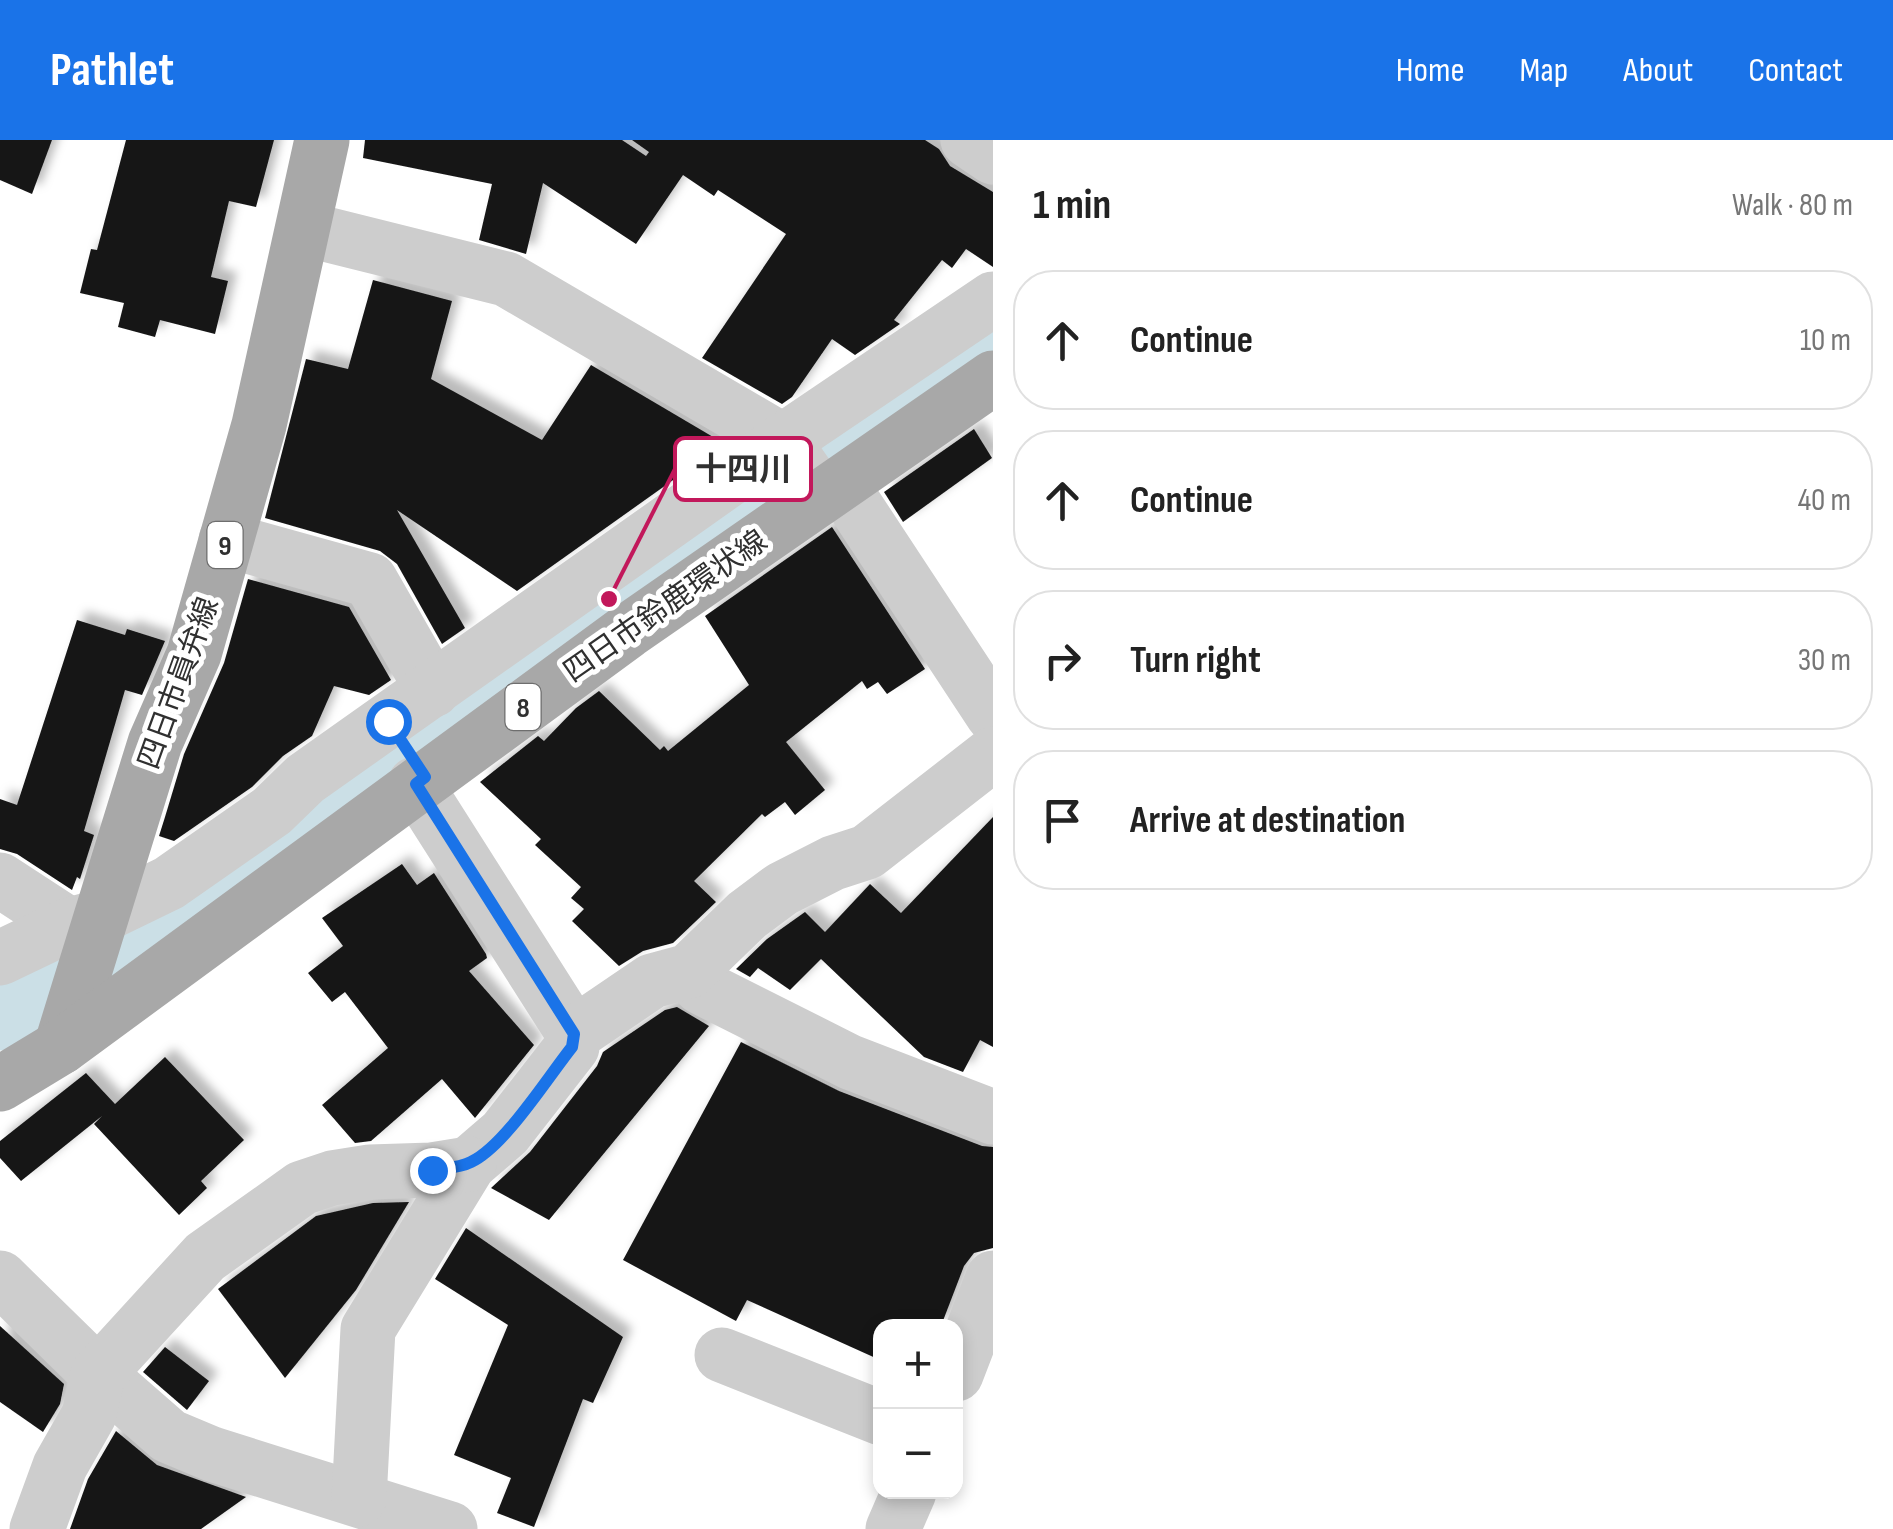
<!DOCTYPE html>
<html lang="en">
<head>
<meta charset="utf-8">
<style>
  :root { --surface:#fff; --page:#f6f6f6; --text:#222; --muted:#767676; --line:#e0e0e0; --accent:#1a73e8 }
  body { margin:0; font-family:"Sofia Sans Condensed","Noto Sans JP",sans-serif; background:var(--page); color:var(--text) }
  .controls { position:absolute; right:30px; bottom:30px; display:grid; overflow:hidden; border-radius:20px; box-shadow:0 5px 15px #0003 }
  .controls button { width:90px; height:90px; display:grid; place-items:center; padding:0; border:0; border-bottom:2px solid var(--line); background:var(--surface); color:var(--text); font:50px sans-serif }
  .stop { position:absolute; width:30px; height:30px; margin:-22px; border:8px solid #1a73e8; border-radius:50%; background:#fff }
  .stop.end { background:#1a73e8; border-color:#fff; box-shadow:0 2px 10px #0008 }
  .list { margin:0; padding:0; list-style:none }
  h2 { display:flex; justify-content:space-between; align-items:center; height:130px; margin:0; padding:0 40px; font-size:42px }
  h2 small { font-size:32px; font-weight:400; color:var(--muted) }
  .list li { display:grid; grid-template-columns:65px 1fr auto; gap:30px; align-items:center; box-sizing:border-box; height:140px; margin:0 20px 20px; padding:0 20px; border:2px solid var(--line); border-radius:40px }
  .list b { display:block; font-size:38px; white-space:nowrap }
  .list em { font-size:32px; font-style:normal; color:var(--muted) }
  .icon { flex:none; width:55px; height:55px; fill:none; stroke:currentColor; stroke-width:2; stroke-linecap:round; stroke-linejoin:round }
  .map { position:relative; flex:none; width:993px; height:1389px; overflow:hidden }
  header { display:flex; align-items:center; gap:60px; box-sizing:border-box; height:140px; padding:0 50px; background:var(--accent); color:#fff }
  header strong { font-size:48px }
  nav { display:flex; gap:55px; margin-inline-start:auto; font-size:35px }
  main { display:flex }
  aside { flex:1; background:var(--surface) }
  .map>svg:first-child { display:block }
</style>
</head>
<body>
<header>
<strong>Pathlet</strong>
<nav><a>Home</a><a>Map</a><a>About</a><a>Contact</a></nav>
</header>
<main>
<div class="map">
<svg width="993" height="1389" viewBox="0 0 993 1389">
  <defs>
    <filter id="shadow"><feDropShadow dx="9" dy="-9" stdDeviation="5" flood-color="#0004"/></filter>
  </defs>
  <rect width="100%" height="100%" fill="#fff"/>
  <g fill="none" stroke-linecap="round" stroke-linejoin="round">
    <path stroke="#cbdfe6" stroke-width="85" d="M0,868C171,793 318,671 468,562C641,436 817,314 993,192"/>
  </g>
  <g fill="#171717" filter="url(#shadow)">
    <polygon points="0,0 52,0 32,54 0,40"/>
    <polygon points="126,0 274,0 256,67 229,61 211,137 228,141 215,194 160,180 155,197 118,187 124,163 80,153 91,109 97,110"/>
    <polygon points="365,0 622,0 646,16 649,12 632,0 925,0 939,9 950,26 993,52 993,127 966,109 952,128 942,120 894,180 900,184 855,215 832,199 792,257 782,264 702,218 786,94 718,50 714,56 683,35 636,104 543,43 526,114 479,100 492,44 363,18"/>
    <polygon points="373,140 452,161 431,239 542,300 591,225 725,304 709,315 702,310 690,328 517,451 397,370 465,488 442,504 397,424 380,411 265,378 306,219 348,229"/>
    <polygon points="974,289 992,318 903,382 884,352"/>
    <polygon points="832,387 925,529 887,554 878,542 867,549 862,541 786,602 825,650 795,675 785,662 765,677 762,674 694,741 716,762 673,803 643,811 619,826 572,781 584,769 571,758 581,747 535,705 541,699 480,642 538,596 544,601 576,568 599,551 660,610 664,606 668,611 749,545 705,476"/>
    <polygon points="248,439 349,467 391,540 369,555 334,546 312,596 283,616 252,647 174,701 159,696 165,677 184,614 224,523"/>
    <polygon points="77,480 125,495 127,489 165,501 142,555 125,550 84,691 94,695 80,739 77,737 72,750 17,714 0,709 0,659 17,665"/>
    <polygon points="993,677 993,907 980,900 963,932 924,917 821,819 790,850 758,828 750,837 736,829 767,799 805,772 825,792 870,744 901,773"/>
    <polygon points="402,724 417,745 434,733 486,814 487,818 469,831 534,905 475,978 442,939 371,1001 355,1003 322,965 388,908 345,852 332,862 308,833 343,806 322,778"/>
    <polygon points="677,867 709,886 549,1080 491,1048 530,1012 597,926 603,912 665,870"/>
    <polygon points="741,902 839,951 982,1006 993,1007 993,1108 974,1113 964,1126 941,1186 880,1186 880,1220 747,1160 736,1181 623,1120"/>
    <polygon points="165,917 244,1000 201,1041 207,1048 179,1075 94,984 102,976 21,1041 0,1018 0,1001 86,933 115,964"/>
    <polygon points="409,1062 356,1150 285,1238 218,1149 316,1076 373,1063"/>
    <polygon points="466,1088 623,1197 593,1263 583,1259 534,1387 497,1373 511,1338 454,1315 508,1185 435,1139"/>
    <polygon points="0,1186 64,1244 60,1264 43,1292 0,1262"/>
    <polygon points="165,1207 209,1241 187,1270 143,1232"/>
    <polygon points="116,1291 157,1325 246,1357 201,1389 70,1389 88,1339"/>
  </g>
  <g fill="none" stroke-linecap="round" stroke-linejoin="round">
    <g stroke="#cdcdcd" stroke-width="55">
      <polyline points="968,0 993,17"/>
      <polyline points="305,89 506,139 783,301 822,357"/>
      <polyline points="841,344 993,575"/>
      <polyline points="226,400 370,440 433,550"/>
      <polyline points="415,644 574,894"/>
      <polyline points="0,740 69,785"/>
      <polyline points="0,818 69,785 99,777 169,743 272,671 305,639 783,301 993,159"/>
      <polyline points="689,831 701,847 850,922 993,977"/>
      <polyline points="0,1138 98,1234 169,1296 212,1314 450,1389"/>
      <polyline points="722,1215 881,1278"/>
      <polyline points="956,1234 993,1138"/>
      <polyline points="359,1359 368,1189 469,1024 505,993 572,907 574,894 652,841 689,831 747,775 782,749 833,723 867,712 993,614"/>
      <polyline points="37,1389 60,1326 89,1275 98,1234 205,1117 302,1048 332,1038 370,1032 432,1030 469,1024"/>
      <polyline points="893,1389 909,1352"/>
    </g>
    <g stroke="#a8a8a8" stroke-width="55">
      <polyline points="61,907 155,603 194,514 259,285 322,0"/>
      <polyline points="0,944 61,907 628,491 993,238"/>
    </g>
  </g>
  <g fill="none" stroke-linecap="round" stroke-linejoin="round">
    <path stroke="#1a73e8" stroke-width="12" d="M388,581L425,637L416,644L574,894L572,907C548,937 504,1007 471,1022C460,1028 444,1028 432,1030"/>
  </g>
  <g text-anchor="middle" stroke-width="10" stroke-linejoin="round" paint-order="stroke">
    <g fill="#fff" stroke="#6e6e6e" stroke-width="2.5">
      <rect x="207.5" y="382" width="35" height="46" rx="8"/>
      <rect x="505.5" y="544" width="35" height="46" rx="8"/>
    </g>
    <g font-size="28" font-weight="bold" fill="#303030">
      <text x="225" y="415">9</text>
      <text x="523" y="577">8</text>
    </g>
    <g font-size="30" fill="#303030" stroke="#fff">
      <text transform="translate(665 466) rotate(-35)" y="10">四日市鈴鹿環状線</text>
      <text transform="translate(178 543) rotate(-70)" y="10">四日市員弁線</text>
    </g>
  </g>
  <path fill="none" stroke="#c2185b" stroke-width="4" d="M609 459L675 329"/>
  <circle fill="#c2185b" stroke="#fff" stroke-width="4" cx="609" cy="459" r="10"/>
  <rect fill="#fff" stroke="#c2185b" stroke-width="4" x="675" y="298" width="136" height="62" rx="10"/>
  <g font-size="32" text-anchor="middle" font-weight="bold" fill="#303030">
    <text x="743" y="340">十四川</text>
  </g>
</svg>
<div class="controls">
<button>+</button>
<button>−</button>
</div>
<div class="stop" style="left:388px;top:581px"></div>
<div class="stop end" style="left:432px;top:1030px"></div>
</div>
<aside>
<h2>1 min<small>Walk · 80 m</small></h2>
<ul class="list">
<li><svg class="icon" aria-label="ahead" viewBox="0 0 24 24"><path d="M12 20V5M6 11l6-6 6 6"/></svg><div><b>Continue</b></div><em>10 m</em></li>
<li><svg class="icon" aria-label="ahead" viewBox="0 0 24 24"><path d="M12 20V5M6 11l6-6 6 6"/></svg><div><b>Continue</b></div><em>40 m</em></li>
<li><svg class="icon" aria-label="right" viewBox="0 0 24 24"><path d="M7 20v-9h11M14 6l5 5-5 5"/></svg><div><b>Turn right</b></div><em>30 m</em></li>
<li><svg class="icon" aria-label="arrive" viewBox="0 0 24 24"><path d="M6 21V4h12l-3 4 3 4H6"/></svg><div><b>Arrive at destination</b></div></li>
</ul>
</aside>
</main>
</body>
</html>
